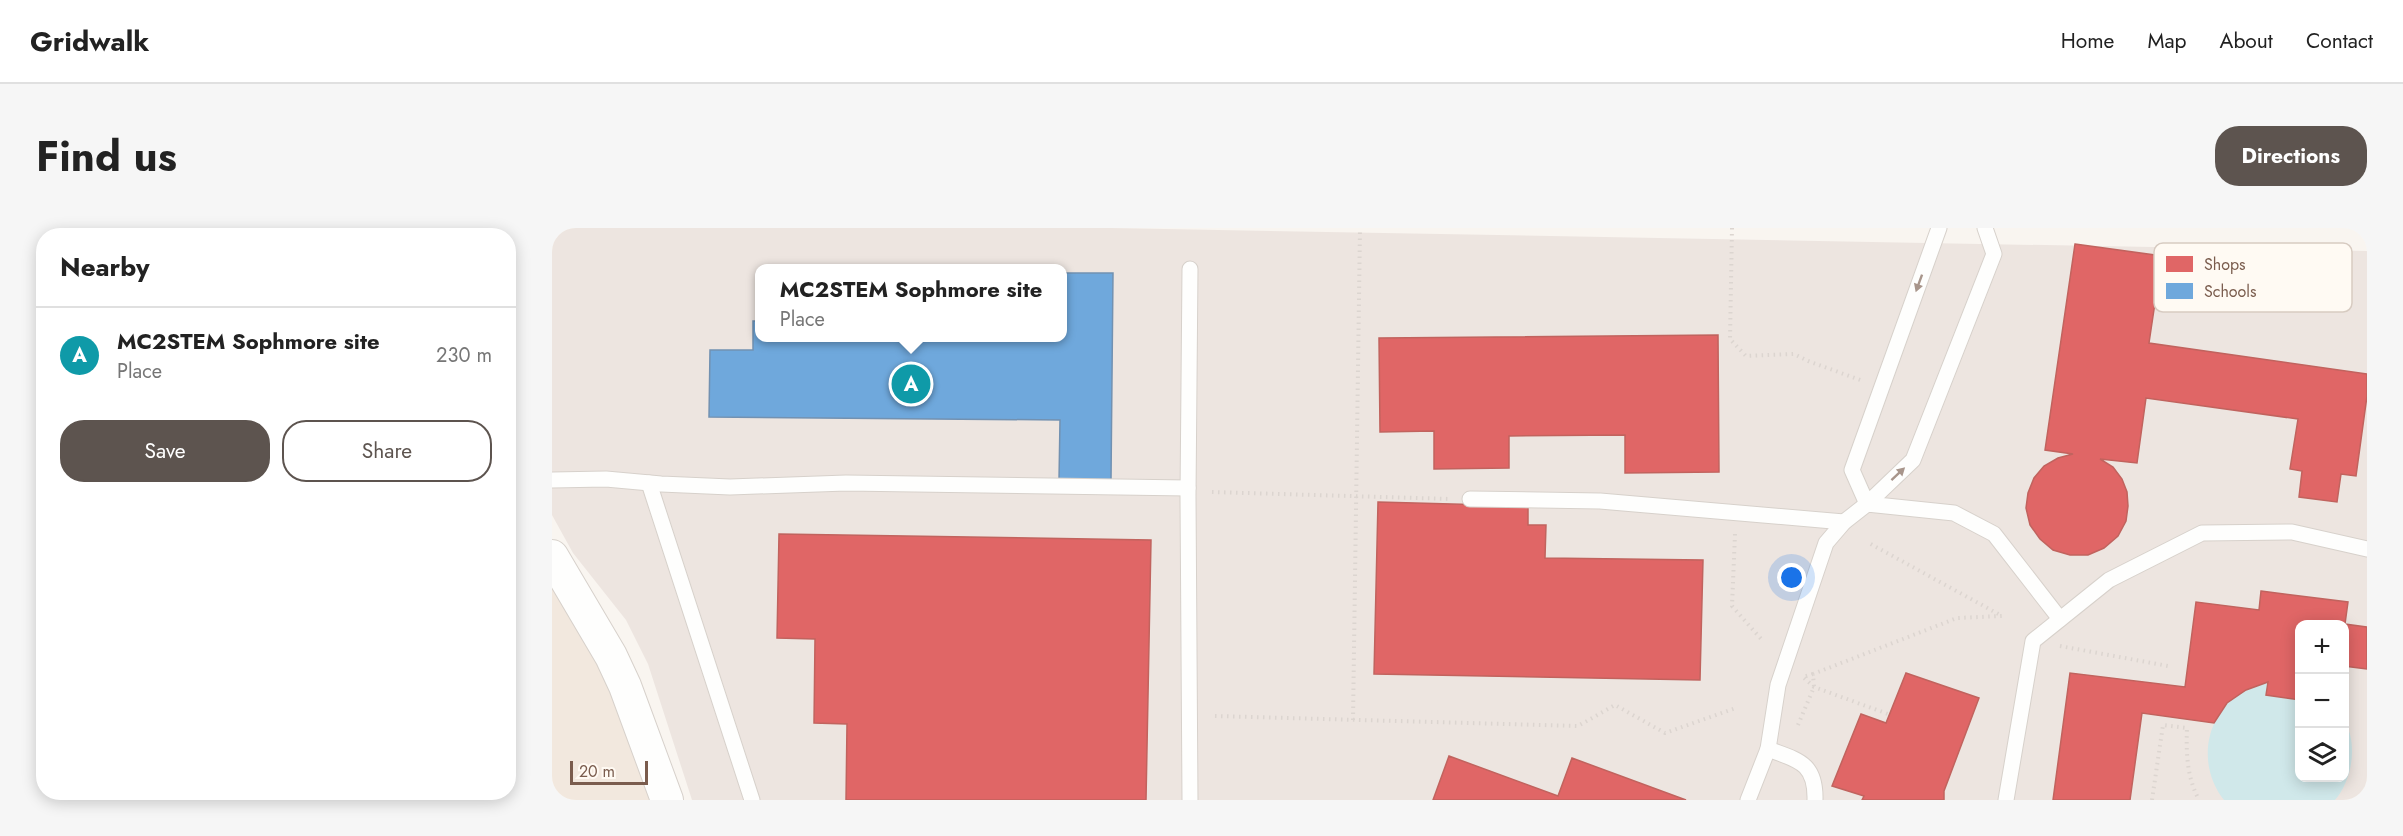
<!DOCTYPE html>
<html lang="en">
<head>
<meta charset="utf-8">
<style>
  :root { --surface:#fff; --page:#f6f6f6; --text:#222; --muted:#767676; --line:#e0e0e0; --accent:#5d544f }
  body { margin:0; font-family:Jost,sans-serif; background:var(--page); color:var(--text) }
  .controls { position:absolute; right:18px; bottom:18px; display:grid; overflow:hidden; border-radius:12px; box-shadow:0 3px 15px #0003 }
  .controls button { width:54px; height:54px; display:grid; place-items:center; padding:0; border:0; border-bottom:2px solid var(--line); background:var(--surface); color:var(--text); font:30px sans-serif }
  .scale { position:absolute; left:18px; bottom:15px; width:78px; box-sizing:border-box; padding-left:6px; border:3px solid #7a5c4d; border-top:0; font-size:16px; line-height:21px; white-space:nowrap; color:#7a5c4d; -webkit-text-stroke:4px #fffaf3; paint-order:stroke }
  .you { position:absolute; left:1240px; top:350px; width:21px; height:21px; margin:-15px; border:4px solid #fff; border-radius:50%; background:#1a73e8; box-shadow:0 0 0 9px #1a73e833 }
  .badge { display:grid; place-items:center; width:39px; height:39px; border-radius:50%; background:var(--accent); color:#fff; font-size:20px; font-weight:700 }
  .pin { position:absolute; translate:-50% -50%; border:3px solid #fff; box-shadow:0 2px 6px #0006 }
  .popup { position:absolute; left:203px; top:36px; width:312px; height:78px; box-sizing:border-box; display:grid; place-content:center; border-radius:12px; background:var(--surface); filter:drop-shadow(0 2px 4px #0005); font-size:20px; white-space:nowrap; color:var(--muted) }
  .popup b { font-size:22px; color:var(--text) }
  .popup::after { content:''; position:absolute; left:50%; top:100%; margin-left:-12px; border:12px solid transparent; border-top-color:var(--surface) }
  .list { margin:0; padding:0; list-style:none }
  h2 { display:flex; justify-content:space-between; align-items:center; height:78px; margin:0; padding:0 24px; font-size:26px }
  h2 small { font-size:20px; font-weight:400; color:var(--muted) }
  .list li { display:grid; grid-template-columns:39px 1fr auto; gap:18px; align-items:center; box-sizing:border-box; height:96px; padding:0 24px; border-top:2px solid var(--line) }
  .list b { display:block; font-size:22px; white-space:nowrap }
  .list p { margin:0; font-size:20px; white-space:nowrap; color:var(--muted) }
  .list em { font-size:20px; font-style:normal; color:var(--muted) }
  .actions { display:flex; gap:12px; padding:18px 24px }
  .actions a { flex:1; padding:14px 0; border:2px solid var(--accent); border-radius:24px; text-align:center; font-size:21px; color:var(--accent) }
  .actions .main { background:var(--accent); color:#fff }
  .icon { flex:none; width:33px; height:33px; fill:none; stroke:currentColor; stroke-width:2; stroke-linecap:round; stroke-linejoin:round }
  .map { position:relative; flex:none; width:1815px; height:572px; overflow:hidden; border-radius:24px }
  header { display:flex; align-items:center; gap:36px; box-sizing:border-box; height:84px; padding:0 30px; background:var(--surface); border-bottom:2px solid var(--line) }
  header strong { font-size:28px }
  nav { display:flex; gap:33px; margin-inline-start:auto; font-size:21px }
  .intro { display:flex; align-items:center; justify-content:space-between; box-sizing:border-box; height:144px; padding:0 36px }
  h1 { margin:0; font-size:42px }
  .button { padding:15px 27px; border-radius:24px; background:var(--accent); color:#fff; font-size:21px; font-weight:700 }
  main { display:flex; gap:36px; padding:0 36px }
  aside { flex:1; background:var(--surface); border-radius:24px; box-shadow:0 3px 15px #0003 }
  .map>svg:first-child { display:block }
</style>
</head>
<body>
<header>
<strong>Gridwalk</strong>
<nav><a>Home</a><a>Map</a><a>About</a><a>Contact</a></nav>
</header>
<div class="intro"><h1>Find us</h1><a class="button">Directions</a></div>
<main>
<aside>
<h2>Nearby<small></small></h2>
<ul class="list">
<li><span class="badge" style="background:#0f9aa8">A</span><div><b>MC2STEM Sophmore site</b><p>Place</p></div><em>230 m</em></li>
</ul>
<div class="actions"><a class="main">Save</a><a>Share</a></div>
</aside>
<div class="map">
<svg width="1815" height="572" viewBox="0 0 1815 572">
  <rect width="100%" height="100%" fill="#f9f5f0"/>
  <polygon fill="#f2e8de" points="0,328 115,572 0,572"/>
  <path fill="#ede5e0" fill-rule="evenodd" d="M0,0H559L1815,23V572H140L96,436L74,392L21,325L0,287ZM208,40H511V110H208ZM1748,397H1792V550H1748Z"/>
  <path fill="#d0e8ea" d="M1716,454L1714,467L1747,472L1748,550H1792L1793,494C1806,516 1800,553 1783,572H1672C1644,537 1653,484 1693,462C1700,458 1709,457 1716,454Z"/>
  <g fill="#e06666" stroke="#c1635e" stroke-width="1.5">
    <polygon points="1523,16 1610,28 1597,115 1815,146 1815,168 1804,248 1789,246 1785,274 1747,269 1750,243 1738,241 1746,191 1594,170 1585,235 1548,231 1561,239 1570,251 1575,264 1576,278 1574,293 1566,308 1552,320 1536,327 1518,327 1501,322 1488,311 1478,297 1474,280 1476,265 1482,250 1492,238 1506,230 1521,226 1493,222"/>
    <polygon points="1166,107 1167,244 1073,245 1073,207 957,208 957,240 882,241 882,203 828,204 827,110"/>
    <polygon points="826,274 976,278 976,297 994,297 993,330 1151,332 1148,452 822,446"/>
    <polygon points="227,306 599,312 594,572 294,572 295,496 262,495 263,411 225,410"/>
    <polygon points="1709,363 1796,374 1793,396 1815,399 1815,441 1792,438 1792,397 1748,397 1748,472 1714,467 1716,454 1694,462 1675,475 1662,495 1590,485 1578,572 1501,572 1518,445 1633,459 1644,374 1707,382"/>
    <polygon points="1354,445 1427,470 1392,563 1392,572 1310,572 1312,568 1280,558 1309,486 1334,495"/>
    <polygon points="897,528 1006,568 1020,530 1134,572 881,572"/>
  </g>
  <polygon fill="#6fa8dc" stroke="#7291b1" stroke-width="1.5" points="514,45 561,45 559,252 507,252 508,192 157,189 158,122 201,122 201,93 208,93 208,110 511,110 511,95 513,95"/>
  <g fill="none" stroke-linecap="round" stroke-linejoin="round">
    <g stroke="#d7d1cb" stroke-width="17">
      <g id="service">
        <polyline points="1387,0 1300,242 1315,276 1361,232 1442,26 1433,0"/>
        <polyline points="638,41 636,268 638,572"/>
        <polyline points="0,252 54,251 109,256 178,259 294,255 636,260"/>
        <polyline points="97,255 200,572"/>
        <polyline points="918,271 1048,273 1292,294"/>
        <path d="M1216,521C1245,532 1264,534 1263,572"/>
        <polyline points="1196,572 1216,521 1226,457 1274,315 1292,294 1315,276 1402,285 1442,306 1508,391"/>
        <polyline points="1454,572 1481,413 1557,352 1650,305 1740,304 1815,321"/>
      </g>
    </g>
    <g stroke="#d7d1cb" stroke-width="34">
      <polyline id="minor" points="0,328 59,428 73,458 115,572"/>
    </g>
    <g stroke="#dcd5d0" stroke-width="4" stroke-dasharray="1.5 4.5" stroke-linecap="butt">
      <polyline points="1180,0 1178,111 1194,128 1242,126 1256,133 1311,153"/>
      <polyline points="660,264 899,271"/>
      <polyline points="1183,306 1180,378 1210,412"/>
      <polyline points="1508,418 1616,438"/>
      <polyline points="1261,446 1251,449 1262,459 1336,486"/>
      <polyline points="663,488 1026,498 1063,477 1113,505 1184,480"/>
      <polyline points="801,492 808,0"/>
      <polyline points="1246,497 1262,459 1261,446 1405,390 1450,388 1315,314"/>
      <path d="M1600,572L1611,497L1635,500C1634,526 1635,549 1647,572"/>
      <polyline points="1810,572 1815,557"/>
    </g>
    <use href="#service" stroke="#fefefd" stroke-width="15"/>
    <use href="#minor" stroke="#fefefd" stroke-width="32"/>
  </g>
  <defs><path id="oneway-solid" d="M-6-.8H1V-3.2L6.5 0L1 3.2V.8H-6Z" transform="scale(1.5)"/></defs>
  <g fill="#a8958b">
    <use href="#oneway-solid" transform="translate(1367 55) rotate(110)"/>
    <use href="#oneway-solid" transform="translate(1346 246) rotate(-43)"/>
  </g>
  <rect x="1602" y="15" width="198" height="69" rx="9" fill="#fffaf3" stroke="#d7cbc1" stroke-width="1.5"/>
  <rect x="1614" y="28" width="27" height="16" fill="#e06666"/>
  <rect x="1614" y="55" width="27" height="16" fill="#6fa8dc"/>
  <g font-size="16" fill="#7a5c4d">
    <text x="1652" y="42">Shops</text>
    <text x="1652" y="69">Schools</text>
  </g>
</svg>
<div class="controls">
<button>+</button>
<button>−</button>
<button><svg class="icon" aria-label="layers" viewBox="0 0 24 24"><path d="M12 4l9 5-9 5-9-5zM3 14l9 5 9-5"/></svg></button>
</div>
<div class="scale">20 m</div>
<div class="you"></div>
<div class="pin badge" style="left:359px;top:156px;background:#0f9aa8">A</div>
<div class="popup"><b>MC2STEM Sophmore site</b>Place</div>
</div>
</main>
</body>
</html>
